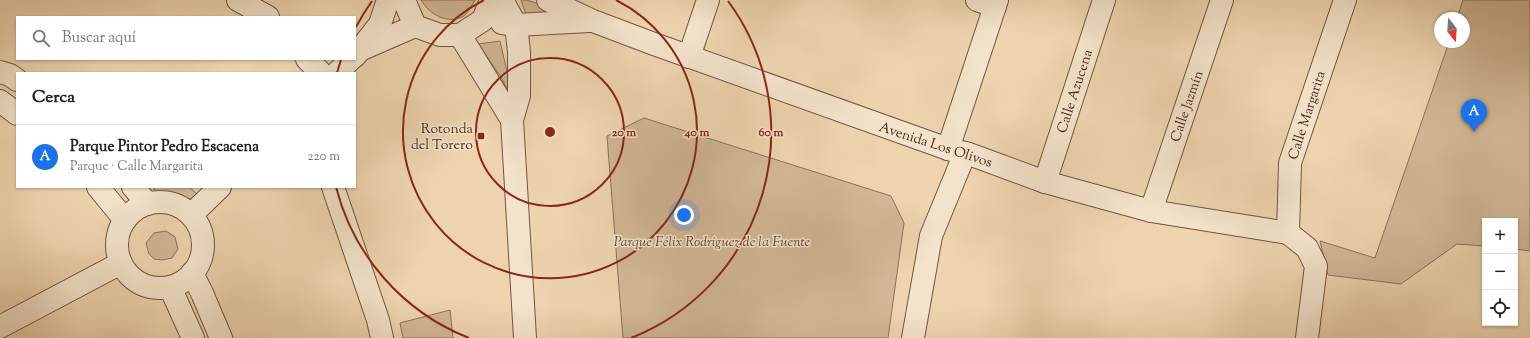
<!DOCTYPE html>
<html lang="es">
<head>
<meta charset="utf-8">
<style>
  :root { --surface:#fff; --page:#f2f2f2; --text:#202124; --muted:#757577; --line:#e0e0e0; --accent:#1a73e8 }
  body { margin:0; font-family:"Sorts Mill Goudy",serif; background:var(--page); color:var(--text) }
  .controls { position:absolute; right:12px; bottom:12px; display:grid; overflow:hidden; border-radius:0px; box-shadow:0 1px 3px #0004 }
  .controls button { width:36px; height:36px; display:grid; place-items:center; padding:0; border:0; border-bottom:1px solid var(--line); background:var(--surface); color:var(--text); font:20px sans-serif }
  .compass { position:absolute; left:1434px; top:12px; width:36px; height:36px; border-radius:50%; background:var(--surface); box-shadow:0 1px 3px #0004; rotate:163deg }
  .you { position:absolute; left:684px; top:215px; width:14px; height:14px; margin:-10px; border:3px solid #fff; border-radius:50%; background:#1a73e8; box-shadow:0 0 0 6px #1a73e833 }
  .badge { display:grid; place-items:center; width:26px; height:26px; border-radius:50%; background:var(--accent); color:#fff; font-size:13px; font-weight:700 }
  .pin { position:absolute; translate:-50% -33px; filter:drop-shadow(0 1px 2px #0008) }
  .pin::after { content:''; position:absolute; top:21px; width:14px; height:12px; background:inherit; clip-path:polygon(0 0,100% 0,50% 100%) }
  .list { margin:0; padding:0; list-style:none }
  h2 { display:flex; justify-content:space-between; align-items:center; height:52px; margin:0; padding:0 16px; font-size:17px }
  h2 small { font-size:13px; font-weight:400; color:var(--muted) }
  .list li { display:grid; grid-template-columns:26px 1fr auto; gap:12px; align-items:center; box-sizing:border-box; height:64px; padding:0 16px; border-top:1px solid var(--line) }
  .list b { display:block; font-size:15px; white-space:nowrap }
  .list p { margin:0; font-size:13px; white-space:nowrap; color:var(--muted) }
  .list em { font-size:13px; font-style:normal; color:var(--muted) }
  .icon { flex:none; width:22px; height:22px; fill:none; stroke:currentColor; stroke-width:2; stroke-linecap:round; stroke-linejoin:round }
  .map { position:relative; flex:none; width:1530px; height:338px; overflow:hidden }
  .search { position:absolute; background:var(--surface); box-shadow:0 1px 3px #0004; left:16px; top:16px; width:340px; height:44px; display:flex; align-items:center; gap:10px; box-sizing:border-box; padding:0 14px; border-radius:0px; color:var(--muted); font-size:15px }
  .panel { position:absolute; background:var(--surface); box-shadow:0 1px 3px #0004; left:16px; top:72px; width:340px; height:116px; border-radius:0px }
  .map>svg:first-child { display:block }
</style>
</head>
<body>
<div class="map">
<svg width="1530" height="338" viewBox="0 0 1530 338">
  <rect width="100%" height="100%" fill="#edd4ae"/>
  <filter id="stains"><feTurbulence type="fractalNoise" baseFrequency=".005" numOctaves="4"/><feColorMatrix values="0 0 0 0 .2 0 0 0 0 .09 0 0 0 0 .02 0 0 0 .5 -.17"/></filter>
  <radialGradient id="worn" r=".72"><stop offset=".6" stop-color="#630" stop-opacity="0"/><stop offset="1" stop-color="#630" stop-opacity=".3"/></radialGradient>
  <g fill="#d1b795" stroke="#8d7058">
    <path d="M421,0H475C472,5 468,13 464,16C448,25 430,15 421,0Z"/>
    <polygon points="521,0 527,0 582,19 527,17"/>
    <polygon points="1463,0 1530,0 1530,251 1515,249 1515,221 1485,221 1485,246 1457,244 1401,284 1328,275 1320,241 1375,258 1449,42 1464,42 1464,18 1457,18"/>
    <polygon points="500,41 508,76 510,95 501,77 478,44"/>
    <polygon points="644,118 891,196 904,223 888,338 623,338 607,136"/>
    <polygon points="153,187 189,187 197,194 188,201 179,198 160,199"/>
    <polygon points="166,231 175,237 178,249 172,258 162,260 154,259 149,254 146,243 154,233"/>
    <polygon points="450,310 453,338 403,338 400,323"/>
  </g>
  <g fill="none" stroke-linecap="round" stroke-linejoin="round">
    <g stroke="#725340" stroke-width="24">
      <g id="minor">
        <polyline points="238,0 268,17"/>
        <polyline points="404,0 415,26 440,35 460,35 483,20 491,0"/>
        <polyline points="502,0 516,25 519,52 519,96 512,120 525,338"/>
        <polyline points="548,0 593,21 654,44 948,149 969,154 1045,182 1151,211 1288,233"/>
        <polyline points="977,0 995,6"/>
        <polyline points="502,23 516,25 589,21"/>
        <polyline points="460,35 512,120"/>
        <polyline points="360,50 415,26"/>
        <polyline points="355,56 380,24 388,0"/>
        <polyline points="689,57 708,0"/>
        <polyline points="307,59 321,73"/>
        <polyline points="0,72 10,75 17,80"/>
        <polyline points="337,73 351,59"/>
        <polyline points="0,101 17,114"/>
        <polyline points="948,149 997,0"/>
        <polyline points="1045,182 1104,0"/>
        <polyline points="98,187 125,220"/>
        <polyline points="133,187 148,204"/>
        <polyline points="333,187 378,320 382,338"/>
        <circle cx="160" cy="245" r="43"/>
        <polyline points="1151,211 1222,0"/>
        <polyline points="191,215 220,187"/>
        <polyline points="1288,233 1290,163 1345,0"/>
        <polyline points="1288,233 1307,248 1316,266 1307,338"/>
        <polyline points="192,273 202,293 221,338"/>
        <polyline points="170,287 193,338"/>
        <polyline points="0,327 121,263"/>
        <polyline points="913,338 931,236 965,153"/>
      </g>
    </g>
    <use href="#minor" stroke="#f3e3ca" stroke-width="22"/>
  </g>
  <g fill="none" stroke="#8f2418" stroke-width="2">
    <circle cx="550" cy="132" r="74"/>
    <path d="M616 0A147 147 0 1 1 484 0"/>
    <path d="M469 338A221 221 0 0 1 336 187M337 73A221 221 0 0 1 341 60M356 27A221 221 0 0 1 372 1M728 1A221 221 0 0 1 631 338"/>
  </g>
  <rect fill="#8f2418" stroke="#f3e3ca" stroke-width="1.5" x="477" y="132" width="8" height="8" rx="2"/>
  <g text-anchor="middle" stroke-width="3" stroke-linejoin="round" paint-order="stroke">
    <g font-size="14" fill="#49281c" stroke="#f3e3ca">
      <text transform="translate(1074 91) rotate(-72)" y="5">Calle Azucena</text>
      <text transform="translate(1186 106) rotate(-71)" y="5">Calle Jazmín</text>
      <text transform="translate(1306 115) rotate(-72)" y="5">Calle Margarita</text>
      <text transform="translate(936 144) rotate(18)" y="5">Avenida Los Olivos</text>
    </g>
    <g font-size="14" fill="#49281c" stroke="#f3e3ca" text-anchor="end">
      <text x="473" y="133">Rotonda<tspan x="473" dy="16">del Torero</tspan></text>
    </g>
    <g font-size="14" font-style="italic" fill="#644534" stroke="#f3e3ca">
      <text x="712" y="246">Parque Félix Rodríguez de la Fuente</text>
    </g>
  </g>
  <circle cx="550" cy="132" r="6" fill="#8f2418" stroke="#f3e3ca" stroke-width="2"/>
  <g font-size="12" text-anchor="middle" font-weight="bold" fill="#8f2418" stroke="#f3e3ca" stroke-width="3" stroke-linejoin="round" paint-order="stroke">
    <text x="624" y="136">20 m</text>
    <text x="697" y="136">40 m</text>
    <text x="771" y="136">60 m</text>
  </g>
  <rect width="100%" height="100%" filter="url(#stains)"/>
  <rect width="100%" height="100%" fill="url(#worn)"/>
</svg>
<div class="controls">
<button>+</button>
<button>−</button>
<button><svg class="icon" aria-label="locate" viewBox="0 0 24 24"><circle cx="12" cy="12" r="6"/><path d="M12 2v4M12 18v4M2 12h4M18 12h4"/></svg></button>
</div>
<svg class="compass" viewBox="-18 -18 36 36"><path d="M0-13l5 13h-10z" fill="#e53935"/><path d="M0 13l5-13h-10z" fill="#757577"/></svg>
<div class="you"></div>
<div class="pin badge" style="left:1474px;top:132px">A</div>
<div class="search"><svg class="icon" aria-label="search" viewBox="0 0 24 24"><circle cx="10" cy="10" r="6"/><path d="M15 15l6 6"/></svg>Buscar aquí</div>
<section class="panel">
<h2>Cerca<small></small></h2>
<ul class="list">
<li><span class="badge">A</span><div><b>Parque Pintor Pedro Escacena</b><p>Parque · Calle Margarita</p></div><em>220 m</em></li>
</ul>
</section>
</div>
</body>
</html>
